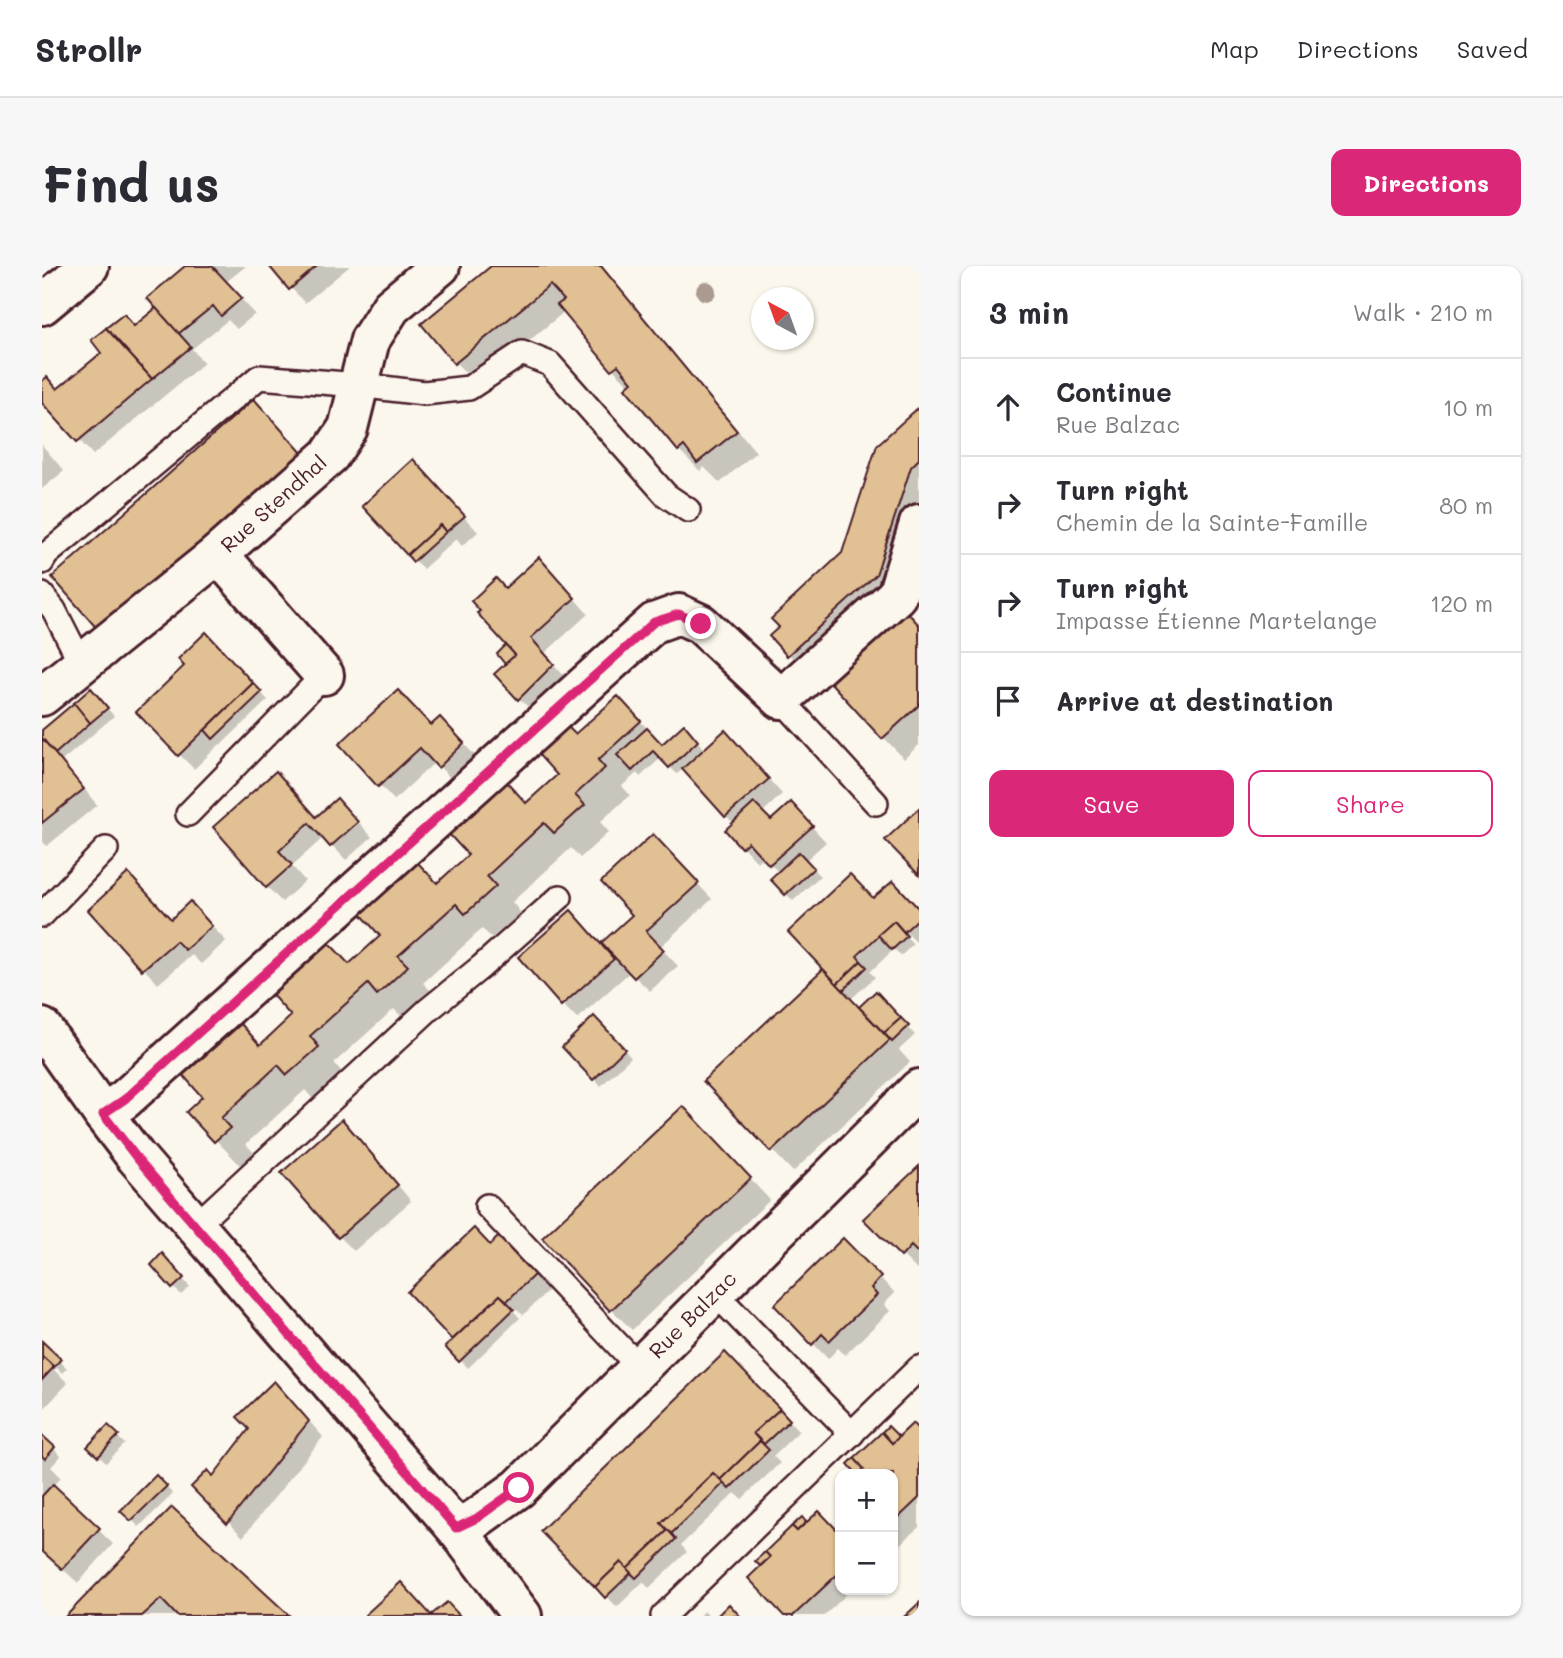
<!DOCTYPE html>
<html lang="en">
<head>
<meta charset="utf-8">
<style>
  :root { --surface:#fff; --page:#f7f7f7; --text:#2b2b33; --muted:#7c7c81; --line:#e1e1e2; --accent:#db2777 }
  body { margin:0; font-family:Mali,sans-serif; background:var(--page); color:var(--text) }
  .controls { position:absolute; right:21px; bottom:21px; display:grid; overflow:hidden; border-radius:14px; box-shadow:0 2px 5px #0004 }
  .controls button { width:63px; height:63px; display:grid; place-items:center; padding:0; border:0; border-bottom:2px solid var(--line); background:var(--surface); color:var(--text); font:35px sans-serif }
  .compass { position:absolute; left:709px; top:21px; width:63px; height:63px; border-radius:50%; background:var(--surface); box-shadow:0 2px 5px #0004; rotate:319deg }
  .stop { position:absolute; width:21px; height:21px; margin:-16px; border:5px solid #db2777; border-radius:50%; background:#fff }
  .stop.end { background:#db2777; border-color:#fff; box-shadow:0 2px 7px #0008 }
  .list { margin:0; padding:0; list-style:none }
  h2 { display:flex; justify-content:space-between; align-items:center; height:91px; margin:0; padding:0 28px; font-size:30px }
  h2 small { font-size:23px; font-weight:400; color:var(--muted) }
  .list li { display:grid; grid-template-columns:46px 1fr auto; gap:21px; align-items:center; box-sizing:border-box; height:98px; padding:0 28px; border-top:2px solid var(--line) }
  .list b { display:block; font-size:26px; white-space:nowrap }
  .list p { margin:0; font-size:23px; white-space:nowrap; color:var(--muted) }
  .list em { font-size:23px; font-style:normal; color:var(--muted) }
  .actions { display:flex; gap:14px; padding:21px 28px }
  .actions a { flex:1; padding:16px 0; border:2px solid var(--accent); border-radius:14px; text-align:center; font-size:24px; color:var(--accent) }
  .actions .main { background:var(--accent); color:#fff }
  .icon { flex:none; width:38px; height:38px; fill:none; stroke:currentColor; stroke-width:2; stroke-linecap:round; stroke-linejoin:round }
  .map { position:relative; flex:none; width:877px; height:1350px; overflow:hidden; border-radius:14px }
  header { display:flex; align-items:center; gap:42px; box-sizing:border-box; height:98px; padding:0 35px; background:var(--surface); border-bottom:2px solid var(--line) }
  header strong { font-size:33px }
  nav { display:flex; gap:38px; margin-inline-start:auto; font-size:24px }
  .intro { display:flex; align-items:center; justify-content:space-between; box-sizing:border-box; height:168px; padding:0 42px }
  h1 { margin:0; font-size:49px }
  .button { padding:18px 32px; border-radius:14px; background:var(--accent); color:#fff; font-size:24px; font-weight:700 }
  main { display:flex; gap:42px; padding:0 42px }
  aside { flex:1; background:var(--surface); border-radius:14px; box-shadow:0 2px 5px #0004 }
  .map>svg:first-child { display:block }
</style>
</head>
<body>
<header>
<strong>Strollr</strong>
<nav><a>Map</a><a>Directions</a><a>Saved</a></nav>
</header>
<div class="intro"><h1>Find us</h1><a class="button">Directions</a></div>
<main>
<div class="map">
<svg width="877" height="1350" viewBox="0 0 877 1350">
  <rect width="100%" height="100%" fill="#fbf7ec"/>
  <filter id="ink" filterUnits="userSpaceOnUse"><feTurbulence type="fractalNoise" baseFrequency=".0143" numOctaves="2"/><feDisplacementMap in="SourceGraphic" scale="14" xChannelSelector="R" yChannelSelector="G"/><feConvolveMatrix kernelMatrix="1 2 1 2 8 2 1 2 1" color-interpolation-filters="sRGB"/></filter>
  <g filter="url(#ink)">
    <g fill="#0003" fill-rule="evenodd">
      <polygon points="146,0 204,0 184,16 213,48 195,63 186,54 150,83 162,97 51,189 0,134 0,118 16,125 116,42"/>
      <polygon points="229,0 308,0 263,37"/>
      <polygon points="452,0 560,0 714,186 678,217 662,201 658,205 637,184 586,122 588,120 571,103 523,45 435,118 414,97 382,58"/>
      <polygon points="877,144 877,261 855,330 767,410 730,370 802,288"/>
      <polygon points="0,179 22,205 0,223"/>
      <polygon points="385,210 436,266 420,280 414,273 381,303 323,240"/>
      <polygon points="512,309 546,348 502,388 526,414 492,447 477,432 466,398 457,388 466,379 463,324"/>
      <polygon points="877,360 877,479 862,493 791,417"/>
      <polygon points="178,383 226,434 179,479 178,478 152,503 137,488"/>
      <polygon points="56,432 72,450 20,495 55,539 5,580 0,575 0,466"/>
      <polygon points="576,432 621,479 649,468 663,484 698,481 740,528 720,547 729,557 763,553 784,576 763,595 778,610 751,635 730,613 737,607 721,590 715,596 685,564 692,558 641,503 635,508 619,492 598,511 595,507 580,520 588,529 558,556 567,566 538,592 529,582 470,636 479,647 450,672 440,663 381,717 390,726 362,753 352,743 292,797 301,807 272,834 263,824 204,878 213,888 199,900 147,846 517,509 533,471"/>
      <polygon points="390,461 413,468 436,493 412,516 393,496 352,534 299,478"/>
      <polygon points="310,549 330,571 304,594 282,571 250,600 263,615 240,636 225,621 174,561"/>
      <polygon points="626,586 670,633 618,681 636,700 608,725 588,706 535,753 520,738 529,646 560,679 593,649"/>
      <path d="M832,634L877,645V679L863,665L861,667L871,678L859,690L852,683L828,706L833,711L809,733L818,743L834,727L873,769L857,784L868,796L751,906L664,815L783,703ZM838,666V670L809,698L807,695Z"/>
      <polygon points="48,644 129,655 162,652 184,675 159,698 150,689 116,718"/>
      <polygon points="552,752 589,791 559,820 522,781"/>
      <polygon points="300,855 315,870 369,935 312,985 297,970"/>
      <polygon points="661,863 728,934 590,1064 569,1043"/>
      <polygon points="877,902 877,1002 875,1004 824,953"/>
      <polygon points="801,974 853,1027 842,1038 848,1045 803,1089 796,1082 786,1093 734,1039"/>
      <polygon points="449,981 472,988 507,1024 481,1049 471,1040 469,1042 478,1052 426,1102 406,1081 413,1074 368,1026"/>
      <polygon points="127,997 148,1021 139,1029 131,1021"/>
      <polygon points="0,1078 25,1102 20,1107 15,1102 12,1104 26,1117 0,1145"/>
      <polygon points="704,1110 757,1165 731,1190 738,1197 700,1233 693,1227 639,1279 645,1286 607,1322 601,1316 575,1341 501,1265"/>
      <polygon points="247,1132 281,1171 201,1271 152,1221 171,1212"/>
      <polygon points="66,1162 83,1178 64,1197 48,1181"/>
      <polygon points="877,1165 877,1261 858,1279 851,1272 851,1208 818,1208 808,1198"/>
      <polygon points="0,1171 19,1190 9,1201 19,1211 11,1220 71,1278 36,1317 0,1284"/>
      <polygon points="114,1211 131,1228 97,1261 81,1245"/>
      <polygon points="130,1243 246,1350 27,1350"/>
      <polygon points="777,1247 798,1269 798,1324 809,1324 782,1350 744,1350 721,1300 716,1295 760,1253 765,1258"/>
      <polygon points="662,1345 667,1350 660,1350 658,1348"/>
    </g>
    <g fill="#e1c093" stroke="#4a1f2b" stroke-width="2">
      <polygon points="143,0 170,0 200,32 179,50 171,40 136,68 105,32"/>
      <polygon points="227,0 275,0 247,24"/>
      <polygon points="449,0 559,0 695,165 655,197 642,180 636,185 583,122 590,116 576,99 569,104 515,39 522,34 508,19 412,98 379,58"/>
      <polygon points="114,42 149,81 110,113 64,62 82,48 92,60"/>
      <polygon points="64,62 110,113 35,176 0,137 0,115 5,111 15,123 59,87 49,74"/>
      <polygon points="212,133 261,188 58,366 10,311"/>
      <polygon points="877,141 877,193 869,201 834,309 745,390 727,370 737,361 729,353 800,287 835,179"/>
      <polygon points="371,193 423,250 404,266 398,259 365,289 320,240"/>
      <polygon points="398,259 404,266 371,296 365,289"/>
      <polygon points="497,291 533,332 489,372 512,398 476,434 452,408 473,389 435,347 438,345 429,335 454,312 463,322"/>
      <polygon points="865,346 877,359 877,439 840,473 788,416"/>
      <polygon points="164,366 211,417 136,490 94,446 142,400 136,393"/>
      <polygon points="464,379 473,389 463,398 455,388"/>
      <polygon points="211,417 220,426 171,473 163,464"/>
      <polygon points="49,422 66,442 48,457 32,437"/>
      <polygon points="356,424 389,459 398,451 422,477 396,502 378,482 336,521 297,478"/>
      <polygon points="576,430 599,455 556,494 563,502 533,529 543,539 512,567 502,557 445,610 454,620 423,648 414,638 356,690 366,700 335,729 326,718 268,770 277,781 245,809 236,799 179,852 188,862 172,876 144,846 160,831 141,809 199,758 218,779 249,750 230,729 287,677 307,698 338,670 319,648 376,597 395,617 426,589 407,568 465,516 484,537 515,509 496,488 526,461 533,468"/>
      <polygon points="32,437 48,457 13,488 0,472 0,464"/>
      <polygon points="642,458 656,475 627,502 611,485 590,505 575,489 605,462 620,478"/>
      <polygon points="683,464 727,513 683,551 640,503"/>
      <polygon points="0,472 42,523 0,557"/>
      <polygon points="234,505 274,551 295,532 316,556 288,581 267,557 237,585 250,599 224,622 171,561"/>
      <polygon points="749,536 771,560 727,599 706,576 699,582 683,564 712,537 729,554"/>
      <polygon points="877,542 877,609 843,574"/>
      <polygon points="611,568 657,617 604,665 622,684 592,712 559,677 590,649 559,616"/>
      <polygon points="757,586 772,602 743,629 728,613"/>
      <polygon points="86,607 129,653 148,635 170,660 143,684 134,675 100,704 46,644"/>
      <polygon points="808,608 831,632 851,615 877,643 877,652 862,666 852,655 815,690 819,695 795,718 746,666"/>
      <polygon points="529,644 572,693 519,740 476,691"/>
      <polygon points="852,655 865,670 850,684 836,669"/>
      <polygon points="819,695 825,701 801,724 795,718"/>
      <polygon points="781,703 848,774 729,886 661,815"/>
      <polygon points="834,725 859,752 842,767 817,741"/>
      <polygon points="552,750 583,783 551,814 520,781"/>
      <polygon points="859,752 867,760 850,776 842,767"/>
      <polygon points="641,840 709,912 568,1045 500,972"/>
      <polygon points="300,853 356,919 296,972 239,907"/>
      <polygon points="877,900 877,984 875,986 869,980 859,991 821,953"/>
      <polygon points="432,962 448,979 457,970 493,1008 465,1035 458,1029 410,1074 365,1026"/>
      <polygon points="801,972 839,1011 829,1022 835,1029 787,1075 780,1068 770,1079 732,1039"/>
      <polygon points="120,987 142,1012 130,1023 109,999"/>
      <polygon points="458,1029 472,1043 417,1096 403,1081"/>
      <polygon points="0,1075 19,1093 12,1101 0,1090"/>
      <polygon points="683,1086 738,1143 711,1167 718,1175 678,1214 671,1207 619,1257 626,1264 585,1303 579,1296 553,1321 498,1265"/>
      <polygon points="0,1090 12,1101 0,1114"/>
      <polygon points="232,1115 267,1155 185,1258 149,1221 166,1204 171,1210 207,1163 195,1151"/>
      <polygon points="738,1143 748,1154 722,1178 711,1167"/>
      <polygon points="871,1157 877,1163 877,1232 851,1257 851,1208 817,1208 822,1203 812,1192 840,1166 850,1177"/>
      <polygon points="66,1159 77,1169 56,1191 45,1181"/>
      <polygon points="846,1160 857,1171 850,1177 840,1166"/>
      <polygon points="0,1169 13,1181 3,1193 0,1190"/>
      <polygon points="718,1175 727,1184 687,1223 678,1214"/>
      <polygon points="812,1192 822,1203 817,1208 815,1208 806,1198"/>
      <polygon points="671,1207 682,1217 629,1268 619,1257"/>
      <polygon points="114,1209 125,1220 89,1255 78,1245"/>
      <polygon points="11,1218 58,1262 20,1303 0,1285 0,1230"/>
      <polygon points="130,1241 248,1350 135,1350 119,1333 100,1350 24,1350"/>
      <polygon points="777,1245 798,1267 798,1306 751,1350 742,1350 706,1312 728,1291 723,1286 750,1260 755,1265"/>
      <polygon points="760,1251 764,1256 755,1265 750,1260"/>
      <polygon points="626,1264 634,1273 594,1312 585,1303"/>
      <polygon points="723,1286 728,1291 718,1300 713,1295"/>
      <polygon points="579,1296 589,1307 563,1332 553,1321"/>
      <polygon points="359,1316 389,1349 405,1336 418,1350 324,1350 323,1349"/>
      <polygon points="877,1337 877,1350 863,1350"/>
      <polygon points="687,1338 698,1350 675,1350"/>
    </g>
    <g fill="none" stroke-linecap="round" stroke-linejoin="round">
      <g stroke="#4a1f2b" stroke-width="28">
        <g id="lane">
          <polyline points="0,296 4,289 217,111 316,119 382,127 427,122 480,87 508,98 624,229 646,244"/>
          <polyline points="0,329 12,344 39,397"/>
          <polyline points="739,433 834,537"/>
          <polyline points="146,548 282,409"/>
          <polyline points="0,649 64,583"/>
          <polyline points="445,940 598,1102"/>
          <polyline points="153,960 386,744 439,701 518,631"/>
          <polyline points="673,1027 810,1168"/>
          <polyline points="621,1350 877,1102"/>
        </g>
      </g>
      <g stroke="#4a1f2b" stroke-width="44">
        <g id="street">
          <polyline points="0,39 47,0"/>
          <polyline points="176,288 282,409"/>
          <polyline points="0,430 176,288 288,189 306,162 328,74 349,41 398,0"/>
          <polyline points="0,762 61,848 94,891 414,1262 480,1350"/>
          <polyline points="61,848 83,833 612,357 637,348 659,358 739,433 855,329 877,258"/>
          <polyline points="414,1262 435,1252 477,1222 877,823"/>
        </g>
      </g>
      <use href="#lane" stroke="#fbf7ec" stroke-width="23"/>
      <use href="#street" stroke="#fbf7ec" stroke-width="38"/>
    </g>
    <circle fill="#aa9a90" cx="664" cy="25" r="10"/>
  </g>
  <g fill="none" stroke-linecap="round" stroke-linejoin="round" filter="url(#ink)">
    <polyline stroke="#db2777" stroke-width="9" points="477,1222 435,1252 414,1262 94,891 61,848 83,833 612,356 637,348 659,358"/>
  </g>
  <g text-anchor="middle" stroke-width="6" stroke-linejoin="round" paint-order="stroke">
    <g font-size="21" fill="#4a1f2b" stroke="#fbf7ec">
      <text transform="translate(232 238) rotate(-42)" y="7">Rue Stendhal</text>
      <text transform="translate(651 1049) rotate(-45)" y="7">Rue Balzac</text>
    </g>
  </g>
</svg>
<div class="controls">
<button>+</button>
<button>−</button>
</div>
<svg class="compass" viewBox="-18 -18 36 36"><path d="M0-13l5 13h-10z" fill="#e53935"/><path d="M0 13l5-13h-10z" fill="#7c7c81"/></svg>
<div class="stop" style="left:477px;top:1222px"></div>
<div class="stop end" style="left:659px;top:358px"></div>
</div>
<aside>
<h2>3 min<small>Walk · 210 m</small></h2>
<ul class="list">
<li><svg class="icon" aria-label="ahead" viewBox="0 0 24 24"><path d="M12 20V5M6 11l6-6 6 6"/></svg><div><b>Continue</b><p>Rue Balzac</p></div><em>10 m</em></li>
<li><svg class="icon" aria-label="right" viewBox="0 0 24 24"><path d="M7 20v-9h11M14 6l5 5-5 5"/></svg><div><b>Turn right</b><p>Chemin de la Sainte-Famille</p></div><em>80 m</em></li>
<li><svg class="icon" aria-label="right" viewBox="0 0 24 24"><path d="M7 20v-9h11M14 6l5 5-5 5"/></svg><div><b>Turn right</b><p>Impasse Étienne Martelange</p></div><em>120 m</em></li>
<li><svg class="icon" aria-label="arrive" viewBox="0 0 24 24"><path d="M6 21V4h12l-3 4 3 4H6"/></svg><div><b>Arrive at destination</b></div></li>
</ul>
<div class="actions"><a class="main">Save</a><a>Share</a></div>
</aside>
</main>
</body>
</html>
